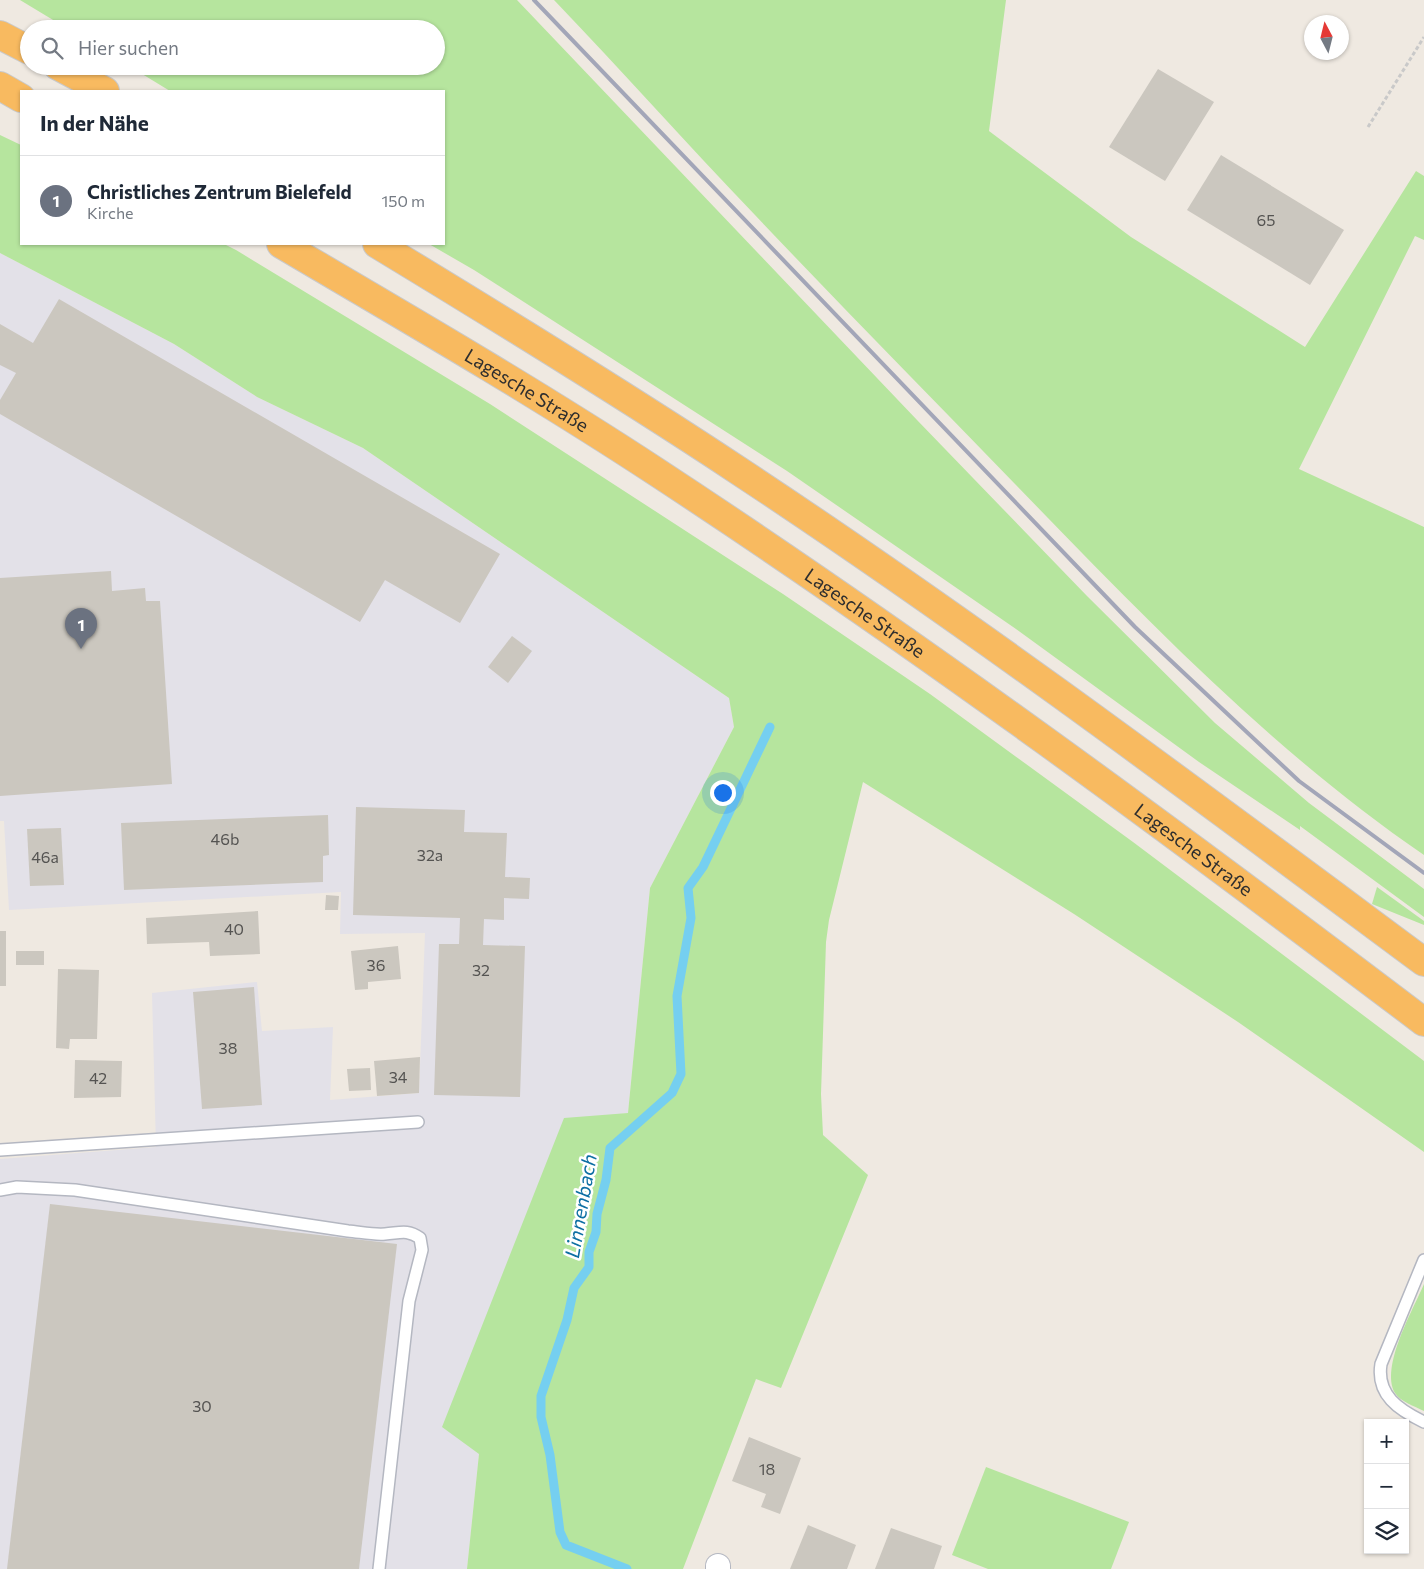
<!DOCTYPE html>
<html lang="de">
<head>
<meta charset="utf-8">
<style>
  :root { --surface:#fff; --page:#f6f6f7; --text:#1f2937; --muted:#747a83; --line:#e0e1e3; --accent:#d93025 }
  body { margin:0; font-family:Commissioner,sans-serif; background:var(--page); color:var(--text) }
  .controls { position:absolute; right:15px; bottom:15px; display:grid; overflow:hidden; border-radius:0px; box-shadow:0 1px 4px #0004 }
  .controls button { width:45px; height:45px; display:grid; place-items:center; padding:0; border:0; border-bottom:1px solid var(--line); background:var(--surface); color:var(--text); font:25px sans-serif }
  .compass { position:absolute; left:1304px; top:15px; width:45px; height:45px; border-radius:50%; background:var(--surface); box-shadow:0 1px 4px #0004; rotate:353deg }
  .you { position:absolute; left:722px; top:792px; width:18px; height:18px; margin:-12px; border:4px solid #fff; border-radius:50%; background:#1a73e8; box-shadow:0 0 0 8px #1a73e833 }
  .badge { display:grid; place-items:center; width:32px; height:32px; border-radius:50%; background:var(--accent); color:#fff; font-size:16px; font-weight:700 }
  .pin { position:absolute; translate:-50% -41px; filter:drop-shadow(0 1px 2px #0008) }
  .pin::after { content:''; position:absolute; top:26px; width:18px; height:15px; background:inherit; clip-path:polygon(0 0,100% 0,50% 100%) }
  .list { margin:0; padding:0; list-style:none }
  h2 { display:flex; justify-content:space-between; align-items:center; height:65px; margin:0; padding:0 20px; font-size:21px }
  h2 small { font-size:16px; font-weight:400; color:var(--muted) }
  .list li { display:grid; grid-template-columns:32px 1fr auto; gap:15px; align-items:center; box-sizing:border-box; height:90px; padding:0 20px; border-top:1px solid var(--line) }
  .list b { display:block; font-size:19px; white-space:nowrap }
  .list p { margin:0; font-size:16px; white-space:nowrap; color:var(--muted) }
  .list em { font-size:16px; font-style:normal; color:var(--muted) }
  .icon { flex:none; width:28px; height:28px; fill:none; stroke:currentColor; stroke-width:2; stroke-linecap:round; stroke-linejoin:round }
  .map { position:relative; flex:none; width:1424px; height:1569px; overflow:hidden }
  .search { position:absolute; background:var(--surface); box-shadow:0 1px 4px #0004; left:20px; top:20px; width:425px; height:55px; display:flex; align-items:center; gap:12px; box-sizing:border-box; padding:0 18px; border-radius:28px; color:var(--muted); font-size:19px }
  .panel { position:absolute; background:var(--surface); box-shadow:0 1px 4px #0004; left:20px; top:90px; width:425px; height:155px; border-radius:0px }
  .map>svg:first-child { display:block }
</style>
</head>
<body>
<div class="map">
<svg width="1424" height="1569" viewBox="0 0 1424 1569">
  <rect width="100%" height="100%" fill="#efe9e1"/>
  <polygon fill="#e3e1e8" points="0,253 174,344 257,397 363,448 729,698 734,727 650,888 628,1113 599,1117 479,1454 467,1569 0,1569 0,1159 156,1147 152,993 257,982 262,1031 333,1027 330,1100 419,1093 425,933 340,934 341,892 9,910 4,821 0,821"/>
  <g fill="#b6e59e">
    <polygon points="20,0 517,0 917,420 1087,596 1215,723 1309,803 1424,889 1424,917 1300,826 1300,830 1199,762 1016,629 787,471 474,270 429,244 444,244 444,91 170,91 129,66 436,66 436,29 68,29"/>
    <path d="M554,0H1006L989,131L1131,237L1305,347L1416,171L1424,176V240L1415,236L1299,469L1424,527V855C1272,751 1143,616 1015,484C929,395 841,306 755,215C687,144 622,71 554,0Z"/>
    <polygon points="0,135 21,145 21,244 224,244 236,250 490,404 783,594 930,694 1133,842 1424,1061 1424,1152 1238,1022 1074,914 863,782 829,920 826,942 821,1094 823,1135 868,1175 781,1388 756,1379 683,1569 467,1569 479,1454 442,1427 564,1118 628,1113 650,888 734,727 729,698 363,448 257,397 174,344 0,253"/>
    <polygon points="1377,887 1424,921 1424,925 1372,904"/>
    <path d="M1424,1284V1411C1414,1406 1401,1402 1395,1393C1380,1367 1413,1310 1424,1284Z"/>
    <polygon points="986,1467 1129,1522 1111,1569 988,1569 952,1555"/>
  </g>
  <g fill="none" stroke-linecap="round" stroke-linejoin="round">
    <polyline stroke="#75cff0" stroke-width="9" points="627,1569 566,1545 560,1532 550,1455 541,1417 541,1396 567,1320 574,1288 589,1267 589,1252 596,1232 597,1214 606,1180 610,1148 672,1093 681,1074 677,996 691,918 688,888 703,867 770,727"/>
  </g>
  <g fill="#cbc7bf">
    <polygon points="1158,69 1214,102 1165,181 1109,147"/>
    <polygon points="1221,155 1344,230 1310,285 1187,210"/>
    <polygon points="59,299 500,554 460,623 385,580 360,622 0,414 0,400 16,373 0,365 0,324 33,343"/>
    <polygon points="111,571 112,591 145,588 146,601 160,601 172,784 0,796 0,578"/>
    <polygon points="512,636 532,651 508,683 488,667"/>
    <polygon points="356,807 465,810 464,832 507,833 505,877 530,878 529,899 504,898 504,920 484,919 483,945 525,946 520,1097 434,1095 439,944 459,944 460,918 353,915"/>
    <polygon points="328,815 329,855 323,856 323,882 124,890 121,823"/>
    <polygon points="61,828 64,885 30,886 27,829"/>
    <polygon points="326,895 339,896 338,910 325,910"/>
    <polygon points="258,911 260,954 210,956 209,942 147,944 146,918"/>
    <rect x="0" y="931" width="6" height="55"/>
    <polygon points="398,946 401,979 368,982 368,989 355,990 351,951"/>
    <rect x="16" y="951" width="28" height="14"/>
    <polygon points="58,969 99,970 97,1039 70,1039 69,1049 56,1048"/>
    <polygon points="254,987 262,1105 202,1109 193,992"/>
    <polygon points="420,1057 419,1093 377,1096 374,1061"/>
    <polygon points="75,1060 122,1061 121,1097 74,1098"/>
    <polygon points="370,1068 371,1090 349,1091 347,1069"/>
    <polygon points="50,1204 397,1244 359,1569 7,1569"/>
    <polygon points="749,1437 801,1458 780,1514 761,1507 766,1494 732,1481"/>
    <polygon points="808,1525 856,1545 847,1569 790,1569"/>
    <polygon points="891,1528 942,1546 934,1569 875,1569"/>
  </g>
  <g fill="none" stroke-linecap="round" stroke-linejoin="round">
    <g stroke="#b4b7c1" stroke-width="14">
      <g id="service">
        <polyline points="0,1150 418,1122"/>
        <path d="M0,1190L17,1187L75,1190L348,1231C360,1232 373,1235 385,1234C400,1233 407,1229 420,1238L422,1250L409,1301L379,1569"/>
        <path d="M1424,1260L1381,1364C1376,1395 1399,1410 1424,1422"/>
      </g>
    </g>
    <g stroke="#b4b7c1" stroke-width="26">
      <polyline id="minor" points="718,1566 718,1569"/>
    </g>
    <g stroke="#c9c9c9" stroke-width="30">
      <g id="trunk">
        <polyline points="0,35 29,50"/>
        <polyline points="58,66 105,91"/>
        <polyline points="0,86 21,98"/>
        <path id="s1" d="M281,244C407,318 533,391 655,471C919,644 1173,832 1424,1022"/>
        <path d="M377,244C499,318 620,392 739,471C974,626 1199,795 1424,962"/>
      </g>
    </g>
    <polyline stroke="#c9c9c9" stroke-width="3" stroke-dasharray="4 2.5" stroke-linecap="butt" points="1368,127 1424,37"/>
    <use href="#service" stroke="#fff" stroke-width="11"/>
    <use href="#minor" stroke="#fff" stroke-width="24"/>
    <use href="#trunk" stroke="#f8ba60" stroke-width="28"/>
    <polyline stroke="#a3a6b8" stroke-width="4" points="534,0 1135,627 1299,781 1424,873"/>
  </g>
  <g text-anchor="middle" stroke-width="5" stroke-linejoin="round" paint-order="stroke">
    <g font-size="16" fill="#555452">
      <text x="1266" y="226">65</text>
      <text x="225" y="845">46b</text>
      <text x="430" y="861">32a</text>
      <text x="45" y="863">46a</text>
      <text x="234" y="935">40</text>
      <text x="376" y="971">36</text>
      <text x="481" y="976">32</text>
      <text x="228" y="1054">38</text>
      <text x="398" y="1083">34</text>
      <text x="98" y="1084">42</text>
      <text x="202" y="1412">30</text>
      <text x="767" y="1475">18</text>
    </g>
    <g font-size="19" fill="#2e2e2e" stroke="#fff">
      <text dy="7" stroke="none"><textPath href="#s1" startOffset="286">Lagesche Straße</textPath></text>
      <text dy="7" stroke="none"><textPath href="#s1" startOffset="691">Lagesche Straße</textPath></text>
      <text dy="7" stroke="none"><textPath href="#s1" startOffset="1096">Lagesche Straße</textPath></text>
    </g>
    <g font-size="20" font-style="italic" fill="#0d6fa3" stroke="#fff">
      <text transform="translate(581 1206) rotate(-80)" y="7">Linnenbach</text>
    </g>
  </g>
</svg>
<div class="controls">
<button>+</button>
<button>−</button>
<button><svg class="icon" aria-label="layers" viewBox="0 0 24 24"><path d="M12 4l9 5-9 5-9-5zM3 14l9 5 9-5"/></svg></button>
</div>
<svg class="compass" viewBox="-18 -18 36 36"><path d="M0-13l5 13h-10z" fill="#e53935"/><path d="M0 13l5-13h-10z" fill="#747a83"/></svg>
<div class="you"></div>
<div class="pin badge" style="left:81px;top:649px;background:#6b7280">1</div>
<div class="search"><svg class="icon" aria-label="search" viewBox="0 0 24 24"><circle cx="10" cy="10" r="6"/><path d="M15 15l6 6"/></svg>Hier suchen</div>
<section class="panel">
<h2>In der Nähe<small></small></h2>
<ul class="list">
<li><span class="badge" style="background:#6b7280">1</span><div><b>Christliches Zentrum Bielefeld</b><p>Kirche</p></div><em>150 m</em></li>
</ul>
</section>
</div>
</body>
</html>
